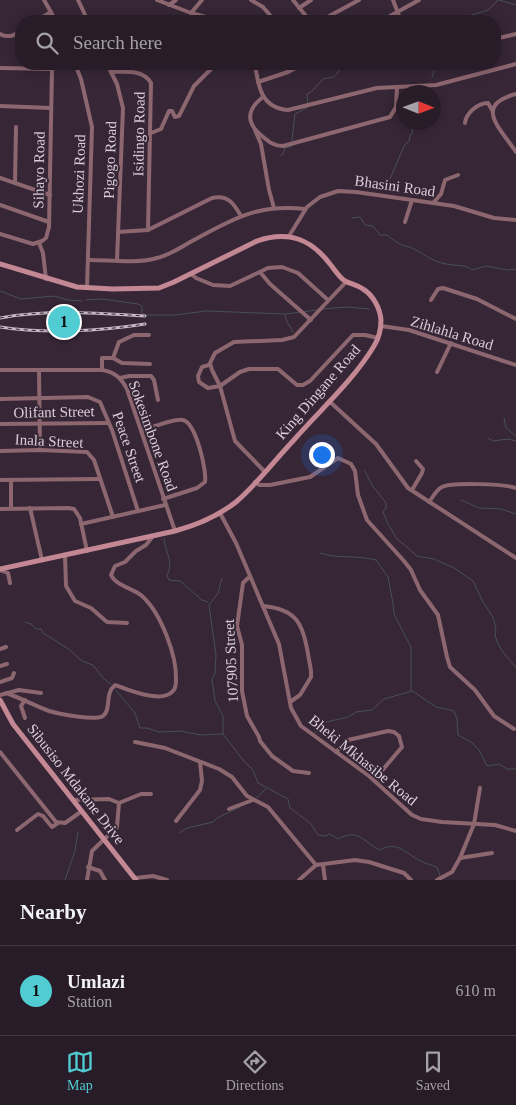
<!DOCTYPE html>
<html lang="en">
<head>
<meta charset="utf-8">
<style>
  :root { --surface:#281c28; --page:#302530; --text:#f1f3f6; --muted:#a5a1a8; --line:#443a45; --accent:#51ccd2 }
  body { margin:0; font-family:Georgia,serif; background:var(--page); color:var(--text) }
  .compass { position:absolute; left:396px; top:85px; width:45px; height:45px; border-radius:50%; background:var(--surface); box-shadow:0 2px 12px #0003; rotate:91deg }
  .you { position:absolute; left:321px; top:454px; width:18px; height:18px; margin:-12px; border:4px solid #fff; border-radius:50%; background:#1a73e8; box-shadow:0 0 0 8px #1a73e833 }
  .badge { display:grid; place-items:center; width:32px; height:32px; border-radius:50%; background:var(--accent); color:#111; font-size:16px; font-weight:700 }
  .pin { position:absolute; translate:-50% -50%; border:2px solid #fff; box-shadow:0 1px 5px #0006 }
  .list { margin:0; padding:0; list-style:none }
  h2 { display:flex; justify-content:space-between; align-items:center; height:65px; margin:0; padding:0 20px; font-size:21px }
  h2 small { font-size:16px; font-weight:400; color:var(--muted) }
  .list li { display:grid; grid-template-columns:32px 1fr auto; gap:15px; align-items:center; box-sizing:border-box; height:90px; padding:0 20px; border-top:1px solid var(--line) }
  .list b { display:block; font-size:19px; white-space:nowrap }
  .list p { margin:0; font-size:16px; white-space:nowrap; color:var(--muted) }
  .list em { font-size:16px; font-style:normal; color:var(--muted) }
  .icon { flex:none; width:28px; height:28px; fill:none; stroke:currentColor; stroke-width:2; stroke-linecap:round; stroke-linejoin:round }
  .map { position:relative; flex:none; width:516px; height:880px; overflow:hidden }
  .search { position:absolute; background:var(--surface); box-shadow:0 2px 12px #0003; left:15px; right:15px; top:15px; height:55px; display:flex; align-items:center; gap:12px; box-sizing:border-box; padding:0 18px; border-radius:20px; color:var(--muted); font-size:19px }
  .sheet { height:155px; background:var(--surface) }
  nav { display:flex; justify-content:space-around; align-items:center; box-sizing:border-box; height:70px; border-top:1px solid var(--line); background:var(--surface); font-size:14px; color:var(--muted) }
  nav a { display:grid; justify-items:center; gap:2px }
  nav .on { color:var(--accent) }
  .map>svg:first-child { display:block }
</style>
</head>
<body>
<div class="map">
<svg width="516" height="880" viewBox="0 0 516 880">
  <rect width="100%" height="100%" fill="#362636"/>
  <g fill="none" stroke-linecap="round" stroke-linejoin="round">
    <g stroke="#485155" stroke-width="1">
      <polyline points="499,0 516,5"/>
      <polyline points="452,21 488,10 498,0"/>
      <polyline points="432,77 436,64"/>
      <polyline points="427,92 427,91"/>
      <path d="M308,103L307,94C314,91 317,85 322,80C326,77 328,79 333,77C338,75 340,68 342,64"/>
      <polyline points="292,141 295,114 308,107"/>
      <polyline points="280,156 283,154 285,148 292,146"/>
      <polyline points="390,179 404,146 409,141 410,135 412,134 413,122"/>
      <path d="M352,218L360,217L365,225L373,226L380,235H387C391,238 395,242 400,244C405,247 409,246 414,249C428,256 431,261 446,264C455,266 466,264 472,270L486,266L508,270L516,269"/>
      <polyline points="0,291 21,299 54,296 68,300 82,301"/>
      <polyline points="86,300 102,299 138,304 142,306 142,313 144,315 175,315 206,311 285,314 318,310"/>
      <polyline points="322,309 348,307 369,309"/>
      <polyline points="285,315 287,322 293,332"/>
      <polyline points="504,418 506,428 516,436"/>
      <polyline points="488,438 493,441 508,439 516,441"/>
      <polyline points="365,471 372,485 386,503 386,508 383,512 387,522 397,539 407,547 417,556 434,559 454,568 473,581 483,602 493,617 496,629 495,635 498,644 503,652 516,668"/>
      <polyline points="461,500 479,508 501,509 516,514"/>
      <path d="M164,538C165,553 174,560 167,576L169,580L180,581L202,600L208,602"/>
      <path d="M320,553C337,559 357,555 376,560L388,577L393,603L394,614L411,647V690L436,707L454,711L457,719L458,735L471,742L479,750L487,766L499,764L507,769H516"/>
      <path d="M222,578L218,593L209,605L216,655L215,673L212,679L215,701L223,716V734L243,760L253,770L258,783L288,799L290,808L310,823L318,835L325,836L330,834L338,839C358,828 363,841 379,850C399,840 405,854 421,861C426,864 432,865 437,867L440,876"/>
      <polyline points="25,622 31,624 36,629 41,629 43,633 70,650 82,661 93,665 103,678 111,684"/>
      <polyline points="115,689 135,713 140,728 147,728 159,732 181,731 200,735 223,734"/>
      <polyline points="315,733 318,727 322,723 348,717 356,712 372,710 384,699 412,691"/>
      <polyline points="256,798 266,789"/>
      <polyline points="179,833 187,828 213,822 217,818 240,807"/>
      <polyline points="65,880 75,851 78,832"/>
    </g>
    <g stroke="#8d676f" stroke-width="4">
      <polyline points="44,0 56,21"/>
      <polyline points="78,0 88,21"/>
      <polyline points="157,0 191,13 221,21"/>
      <polyline points="251,0 263,7 275,21"/>
      <polyline points="293,0 310,21"/>
      <polyline points="393,0 401,21"/>
      <polyline points="169,5 176,0"/>
      <polyline points="299,8 311,0"/>
      <polyline points="191,13 202,0"/>
      <polyline points="36,21 51,12"/>
      <polyline points="320,21 359,0"/>
      <polyline points="381,21 419,0"/>
      <path d="M0,34C8,38 14,36 21,31"/>
      <polyline points="495,39 516,34"/>
      <polyline points="75,64 81,79 92,127 87,288"/>
      <polyline points="107,64 117,84 123,108 117,260"/>
      <path d="M255,64C258,86 261,108 288,110L377,88L436,85L516,64"/>
      <polyline points="287,64 288,72"/>
      <polyline points="0,68 52,69"/>
      <path d="M111,72C124,72 143,69 151,83L148,230"/>
      <polyline points="258,82 288,72 303,64"/>
      <path d="M516,94C473,105 500,128 516,152"/>
      <path d="M263,97C246,110 246,123 262,136C269,142 274,146 283,146L390,117L396,107L397,87"/>
      <polyline points="0,106 51,108"/>
      <path d="M465,123C466,113 478,103 488,103L492,110"/>
      <polyline points="255,130 261,144 269,190 274,208"/>
      <polyline points="151,133 161,129 169,111 172,111 175,117 179,116 194,86 216,64"/>
      <polyline points="0,178 50,195"/>
      <polyline points="15,183 16,127"/>
      <polyline points="433,203 441,194 445,180 458,175"/>
      <polyline points="0,205 49,222"/>
      <polyline points="405,222 412,200"/>
      <path d="M118,232L148,230L212,198C228,194 234,204 241,216"/>
      <polyline points="0,234 33,244 42,241 46,238 49,227 52,69 66,64"/>
      <polyline points="289,236 307,207 320,197 338,191 356,192 454,206 494,218 516,220"/>
      <polyline points="39,243 43,253 46,279"/>
      <path d="M88,260C109,260 138,264 157,258C170,255 181,247 192,241C233,219 256,204 305,209"/>
      <polyline points="260,272 270,284 311,320"/>
      <polyline points="191,274 196,278 213,285 230,286 268,268 282,267 298,273 328,300"/>
      <polyline points="431,300 438,289 443,288 477,299 516,319"/>
      <polyline points="381,326 409,330 516,365"/>
      <polyline points="113,358 119,342 134,335 149,335"/>
      <polyline points="209,365 202,367 198,376 199,382 208,388 220,386 240,372 249,369 278,369 297,385 303,385 310,381 353,335 365,335 378,338"/>
      <path d="M0,370H102C115,372 121,378 127,389L175,531"/>
      <polyline points="39,370 40,450"/>
      <polyline points="102,370 102,358 113,358 122,363 150,364"/>
      <polyline points="437,372 451,343"/>
      <polyline points="120,378 129,376 151,376 154,380 158,400"/>
      <polyline points="0,399 88,397 100,402 112,430 138,511"/>
      <polyline points="329,401 376,444 408,488 516,558"/>
      <polyline points="0,424 108,423"/>
      <path d="M141,431C150,428 175,418 183,420C196,423 207,471 205,482L197,488L163,499"/>
      <polyline points="0,451 40,450 87,452 94,460 113,517"/>
      <polyline points="264,471 235,441 220,386 212,370 210,363 215,353 234,342 282,340 294,337 346,282"/>
      <polyline points="0,480 99,479"/>
      <polyline points="11,480 11,508"/>
      <polyline points="255,482 259,485 270,485 310,477 338,458 351,464 355,471 358,495 367,520 404,561 411,570 420,590 438,615 447,657 450,667 475,690 494,716 514,729"/>
      <polyline points="412,490 422,473 423,469 416,461"/>
      <path d="M429,502C433,497 436,490 442,487C452,482 505,484 516,488"/>
      <polyline points="30,508 42,560"/>
      <polyline points="0,509 68,508 74,509 80,518 87,551"/>
      <polyline points="220,513 236,543 279,644 291,708 301,726 369,776 412,815 421,819 442,822 495,825 516,831"/>
      <polyline points="81,524 165,505"/>
      <polyline points="65,555 66,586 75,601 91,608 107,622 127,623"/>
      <polyline points="0,570 8,573 10,583"/>
      <polyline points="250,577 247,579 243,583 237,626 242,645 242,691 247,716 259,737 260,741 272,756 293,771 309,773"/>
      <path d="M263,606C296,609 303,623 308,654C309,662 312,670 311,677L300,695L290,702"/>
      <polyline points="0,649 6,647"/>
      <polyline points="0,666 7,664"/>
      <polyline points="0,682 12,678 14,673"/>
      <path d="M6,693C21,698 35,706 49,711C59,714 95,721 103,716C112,709 104,694 115,685C128,690 162,704 173,691C176,688 176,684 176,680C177,656 161,613 142,596C133,588 116,586 111,575L115,566L125,562L136,551L146,545L153,536"/>
      <polyline points="0,695 19,690 41,693"/>
      <polyline points="25,700 21,706 25,718"/>
      <polyline points="135,742 165,748 219,769 232,777 247,796 268,807 316,865"/>
      <polyline points="0,752 56,822 65,823 82,811"/>
      <polyline points="336,752 348,740 388,731 394,732 399,736 402,747 374,780"/>
      <polyline points="74,800 109,799 119,803 141,794 151,794"/>
      <polyline points="229,809 253,800"/>
      <polyline points="176,821 200,790 202,781 200,762"/>
      <polyline points="17,830 38,814 43,816 52,827 58,823"/>
      <polyline points="460,858 492,853"/>
      <polyline points="323,865 325,880"/>
      <polyline points="88,867 100,871 105,880"/>
      <polyline points="135,878 153,876 167,880"/>
      <polyline points="87,880 92,851 117,827 119,803"/>
      <polyline points="299,880 316,865 355,860 369,862 404,873 411,880"/>
      <polyline points="437,880 452,872 460,858 474,824 480,788"/>
    </g>
    <g stroke="#c48894" stroke-width="5">
      <path d="M0,264L77,287L113,289L159,288L174,282L257,241C288,230 311,239 330,264C335,270 339,277 345,281C351,284 357,285 363,289C373,295 380,308 381,320C381,329 379,338 374,346C353,381 320,410 293,441C274,461 257,484 236,502C218,516 197,525 175,531L0,569"/>
      <polyline points="0,700 13,724 136,880"/>
    </g>
    <g stroke="#c4b9c4" stroke-width="3">
      <g id="rail">
        <path d="M0,318C47,309 97,313 145,316"/>
        <path d="M0,327C44,334 101,331 145,324"/>
      </g>
    </g>
    <use href="#rail" stroke="#362636" stroke-width="1" stroke-dasharray="4" stroke-linecap="butt"/>
  </g>
  <g text-anchor="middle" stroke-width="4" stroke-linejoin="round" paint-order="stroke">
    <g font-size="15" fill="#d8ced9" stroke="#362636">
      <text transform="translate(139 134) rotate(-89)" y="5">Isidingo Road</text>
      <text transform="translate(110 160) rotate(-88)" y="5">Pigogo Road</text>
      <text transform="translate(39 170) rotate(-89)" y="5">Sihayo Road</text>
      <text transform="translate(79 174) rotate(-88)" y="5">Ukhozi Road</text>
      <text transform="translate(395 186) rotate(8)" y="5">Bhasini Road</text>
      <text transform="translate(452 333) rotate(17)" y="5">Zihlahla Road</text>
      <text transform="translate(318 392) rotate(-49)" y="5">King Dingane Road</text>
      <text transform="translate(54 412) rotate(-1)" y="5">Olifant Street</text>
      <text transform="translate(153 436) rotate(70)" y="5">Sokesimbone Road</text>
      <text transform="translate(49 441) rotate(3)" y="5">Inala Street</text>
      <text transform="translate(129 447) rotate(71)" y="5">Peace Street</text>
      <text transform="translate(231 661) rotate(-93)" y="5">107905 Street</text>
      <text transform="translate(363 760) rotate(39)" y="5">Bheki Mkhasibe Road</text>
      <text transform="translate(76 784) rotate(52)" y="5">Sibusiso Mdakane Drive</text>
    </g>
  </g>
</svg>
<svg class="compass" viewBox="-18 -18 36 36"><path d="M0-13l5 13h-10z" fill="#e53935"/><path d="M0 13l5-13h-10z" fill="#a5a1a8"/></svg>
<div class="you"></div>
<div class="pin badge" style="left:64px;top:322px">1</div>
<div class="search"><svg class="icon" aria-label="search" viewBox="0 0 24 24"><circle cx="10" cy="10" r="6"/><path d="M15 15l6 6"/></svg>Search here</div>
</div>
<section class="sheet">
<h2>Nearby<small></small></h2>
<ul class="list">
<li><span class="badge">1</span><div><b>Umlazi</b><p>Station</p></div><em>610 m</em></li>
</ul>
</section>
<nav>
<a class="on"><svg class="icon" aria-label="map" viewBox="0 0 24 24"><path d="M3 6l6-2 6 2 6-2v14l-6 2-6-2-6 2zM9 4v14M15 6v14"/></svg>Map</a>
<a><svg class="icon" aria-label="directions" viewBox="0 0 24 24"><path d="M12 3l9 9-9 9-9-9zM9 14v-3h6M13 9l2 2-2 2"/></svg>Directions</a>
<a><svg class="icon" aria-label="saved" viewBox="0 0 24 24"><path d="M7 4h10v16l-5-4-5 4z"/></svg>Saved</a>
</nav>
</body>
</html>
